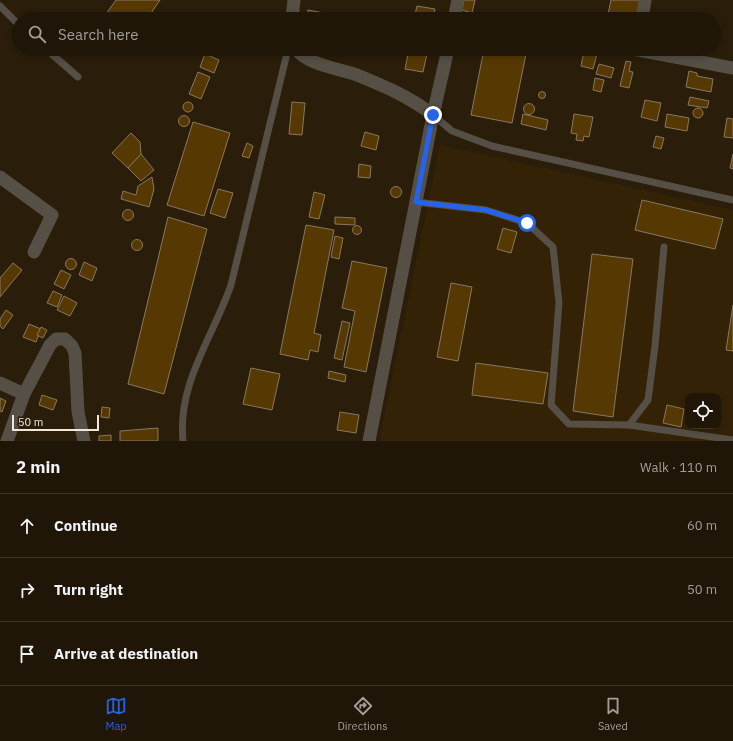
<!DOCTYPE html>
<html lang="en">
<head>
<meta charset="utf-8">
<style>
  :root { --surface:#201607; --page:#2d2315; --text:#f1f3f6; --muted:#a29f9b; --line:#3d3528; --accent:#2563eb }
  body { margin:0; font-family:"IBM Plex Sans",sans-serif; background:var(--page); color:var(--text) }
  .controls { position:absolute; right:12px; bottom:12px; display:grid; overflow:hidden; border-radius:8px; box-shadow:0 2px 6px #0003 }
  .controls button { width:36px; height:36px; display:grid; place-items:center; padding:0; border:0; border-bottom:1px solid var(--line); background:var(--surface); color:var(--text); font:20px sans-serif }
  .scale { position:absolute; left:12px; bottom:10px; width:87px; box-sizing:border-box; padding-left:4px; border:2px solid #f1e8dc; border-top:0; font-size:11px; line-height:14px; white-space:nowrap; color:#f1e8dc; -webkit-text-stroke:3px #2a1d09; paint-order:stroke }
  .stop { position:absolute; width:12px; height:12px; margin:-9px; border:3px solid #2563eb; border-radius:50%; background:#fff }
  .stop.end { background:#2563eb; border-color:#fff; box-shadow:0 1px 4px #0008 }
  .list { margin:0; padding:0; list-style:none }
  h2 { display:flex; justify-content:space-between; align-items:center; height:52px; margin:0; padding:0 16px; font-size:17px }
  h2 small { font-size:13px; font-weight:400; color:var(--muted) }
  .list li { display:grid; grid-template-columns:26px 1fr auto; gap:12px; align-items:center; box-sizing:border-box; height:64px; padding:0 16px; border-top:1px solid var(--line) }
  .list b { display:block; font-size:15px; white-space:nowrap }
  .list em { font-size:13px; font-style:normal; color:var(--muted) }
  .icon { flex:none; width:22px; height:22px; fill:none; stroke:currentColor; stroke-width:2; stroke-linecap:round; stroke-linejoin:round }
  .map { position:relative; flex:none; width:733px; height:441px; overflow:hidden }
  .search { position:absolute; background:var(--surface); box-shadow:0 2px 6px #0003; left:12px; right:12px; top:12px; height:44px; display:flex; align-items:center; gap:10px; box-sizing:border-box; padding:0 14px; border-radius:22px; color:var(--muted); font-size:15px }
  .sheet { height:244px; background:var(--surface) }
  nav { display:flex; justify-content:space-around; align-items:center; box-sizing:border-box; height:56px; border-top:1px solid var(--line); background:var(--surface); font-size:11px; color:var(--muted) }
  nav a { display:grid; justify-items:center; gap:2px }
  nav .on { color:var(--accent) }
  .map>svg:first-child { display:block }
</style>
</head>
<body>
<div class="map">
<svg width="733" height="441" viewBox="0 0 733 441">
  <rect width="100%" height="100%" fill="#2a1d09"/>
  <path fill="#342207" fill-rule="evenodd" d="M440,145L733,210V441H379ZM688,396H718V426H688Z"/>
  <g fill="#563902" stroke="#887862">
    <polygon points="116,0 160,0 147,19 104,19 103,18"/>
    <polygon points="464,0 475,0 472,13 462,10"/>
    <polygon points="611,0 641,0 637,19 607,19"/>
    <polygon points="417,6 435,9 433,19 414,19"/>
    <polygon points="308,10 356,19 306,19"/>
    <circle cx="557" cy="51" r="3.5"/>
    <polygon points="209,49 225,49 221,55"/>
    <polygon points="409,49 428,49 423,72 405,69"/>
    <polygon points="484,49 500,49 526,54 512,123 471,115"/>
    <polygon points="584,51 597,54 593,69 581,66"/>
    <polygon points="205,54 219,60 214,73 200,67"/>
    <polygon points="626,61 631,62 629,71 633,72 629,88 620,86"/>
    <polygon points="599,64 614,68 611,78 596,74"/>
    <polygon points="689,71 697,73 697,76 713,79 711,92 686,87"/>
    <polygon points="198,72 210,77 201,99 189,94"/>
    <polygon points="595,78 604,80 601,92 593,90"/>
    <circle cx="542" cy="95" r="3.5"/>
    <polygon points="690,97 709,101 707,108 688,105"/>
    <polygon points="645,100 661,103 657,121 641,117"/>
    <circle cx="188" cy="107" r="5"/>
    <polygon points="292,102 305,103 302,135 289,134"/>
    <circle cx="529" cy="109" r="5.5"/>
    <circle cx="698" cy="113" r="5"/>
    <polygon points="523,114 548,120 546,130 521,124"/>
    <polygon points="574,114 593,117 589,137 584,136 583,141 576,140 577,134 571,133"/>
    <polygon points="667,114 689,118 687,131 665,127"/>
    <circle cx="184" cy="121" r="5.5"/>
    <polygon points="727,118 733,119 733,138 724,137"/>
    <polygon points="193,122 230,133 204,216 167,205"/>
    <polygon points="365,132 379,136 376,150 361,146"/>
    <polygon points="131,133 140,142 141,154 128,168 112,153"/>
    <polygon points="656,136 664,138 661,149 653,147"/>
    <polygon points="247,143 253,146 249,158 242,156"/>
    <polygon points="141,154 154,170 141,181 128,168"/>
    <polygon points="733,154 733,169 730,168"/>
    <polygon points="359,164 371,166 370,178 358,177"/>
    <polygon points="152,177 154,189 149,207 121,199 123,191 136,195 138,186"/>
    <circle cx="396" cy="192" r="5.5"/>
    <polygon points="218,189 233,193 225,218 210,213"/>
    <polygon points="314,192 325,195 319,219 309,217"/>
    <polygon points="642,200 723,219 715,249 635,230"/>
    <circle cx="128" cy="215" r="5.5"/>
    <polygon points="168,217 207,229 164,394 128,384"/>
    <polygon points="335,217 355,218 355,225 335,224"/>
    <polygon points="306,225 334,230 314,333 321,335 318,352 310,350 308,360 280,354"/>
    <circle cx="357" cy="230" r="4.5"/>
    <polygon points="503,228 517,232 511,253 497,249"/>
    <polygon points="335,236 343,238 339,259 331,257"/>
    <circle cx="137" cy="245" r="5.5"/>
    <polygon points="592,254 633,259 613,417 573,411"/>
    <circle cx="71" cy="264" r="5.5"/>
    <polygon points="352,261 387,268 366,372 344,367 355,311 342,308"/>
    <polygon points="84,262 97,268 92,281 79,275"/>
    <polygon points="13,263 22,270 0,297 0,278"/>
    <polygon points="61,270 71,275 64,289 54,284"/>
    <polygon points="451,283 472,287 458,361 437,357"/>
    <polygon points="53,291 62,295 57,307 47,303"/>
    <polygon points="64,296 77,303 70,316 57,310"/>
    <polygon points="733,305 733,351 726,350"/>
    <polygon points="6,310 13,315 3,329 0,326 0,319"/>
    <polygon points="342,321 350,323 342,360 334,358"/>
    <polygon points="29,324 41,329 36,342 23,337"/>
    <polygon points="41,327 47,330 43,338 37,335"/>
    <polygon points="476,363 548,373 543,404 472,395"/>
    <polygon points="251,368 280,374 272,410 243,404"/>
    <polygon points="329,371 346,375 345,382 328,378"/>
    <polygon points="42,395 57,400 53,410 39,405"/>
    <polygon points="0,398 6,401 2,412 0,411"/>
    <polygon points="667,405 684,409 681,427 663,423"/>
    <polygon points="102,407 110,408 109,418 101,417"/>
    <polygon points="340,412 359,415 356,433 337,430"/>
    <polygon points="158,428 158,441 120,441 120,431"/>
    <polygon points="111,435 111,441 99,441 99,436"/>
  </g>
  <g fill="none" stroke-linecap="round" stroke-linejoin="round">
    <g stroke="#554f46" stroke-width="7">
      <polyline points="0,6 19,25"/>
      <polyline points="46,49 78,77"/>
      <polyline points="433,115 452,131 492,146 733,200"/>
      <polyline points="416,202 486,210 527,223 553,247 559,303 551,405 569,424 629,425 648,400 655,346 664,247"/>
      <polyline points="629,425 733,440"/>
      <path d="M183,441C177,384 213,337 231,285L288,49"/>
    </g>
    <g stroke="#554f46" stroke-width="13">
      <polyline points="292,19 294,0"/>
      <polyline points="454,19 458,0"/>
      <polyline points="642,19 645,0"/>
      <path d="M296,49C310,66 337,68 357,75C384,86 410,97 433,115L369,441"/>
      <polyline points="633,49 733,68"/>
      <polyline points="433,115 448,49"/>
      <polyline points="0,177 52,215 34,252"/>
      <polyline points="0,383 24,394"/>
      <polyline points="7,441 24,394 50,345 56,339 65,339 72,346 75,353 78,412 84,441"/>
    </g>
  </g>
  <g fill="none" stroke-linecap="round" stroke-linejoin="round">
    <polyline stroke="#2563eb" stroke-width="5" points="433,115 416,202 486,210 527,223"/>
  </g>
</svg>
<div class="controls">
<button><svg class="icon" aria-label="locate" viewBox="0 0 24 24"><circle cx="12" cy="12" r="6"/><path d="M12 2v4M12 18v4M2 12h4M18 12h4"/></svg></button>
</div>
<div class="scale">50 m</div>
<div class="stop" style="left:527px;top:223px"></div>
<div class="stop end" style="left:433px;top:115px"></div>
<div class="search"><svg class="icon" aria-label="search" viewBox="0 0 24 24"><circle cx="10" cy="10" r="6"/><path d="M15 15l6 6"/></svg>Search here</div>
</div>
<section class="sheet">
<h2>2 min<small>Walk · 110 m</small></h2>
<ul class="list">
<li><svg class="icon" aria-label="ahead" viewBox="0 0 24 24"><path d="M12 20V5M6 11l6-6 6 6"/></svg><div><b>Continue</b></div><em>60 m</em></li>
<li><svg class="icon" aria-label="right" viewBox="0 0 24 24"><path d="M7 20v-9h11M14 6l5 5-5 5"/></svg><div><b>Turn right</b></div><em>50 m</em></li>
<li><svg class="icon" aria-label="arrive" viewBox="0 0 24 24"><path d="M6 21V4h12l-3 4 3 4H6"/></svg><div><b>Arrive at destination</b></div></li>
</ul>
</section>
<nav>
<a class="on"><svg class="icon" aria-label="map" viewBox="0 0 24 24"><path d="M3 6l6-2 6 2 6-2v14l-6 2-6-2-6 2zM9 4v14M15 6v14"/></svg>Map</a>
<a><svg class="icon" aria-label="directions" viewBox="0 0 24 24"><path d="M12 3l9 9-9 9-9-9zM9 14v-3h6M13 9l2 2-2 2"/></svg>Directions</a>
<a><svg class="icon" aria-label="saved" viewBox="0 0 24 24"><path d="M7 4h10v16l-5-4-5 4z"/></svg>Saved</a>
</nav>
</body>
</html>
